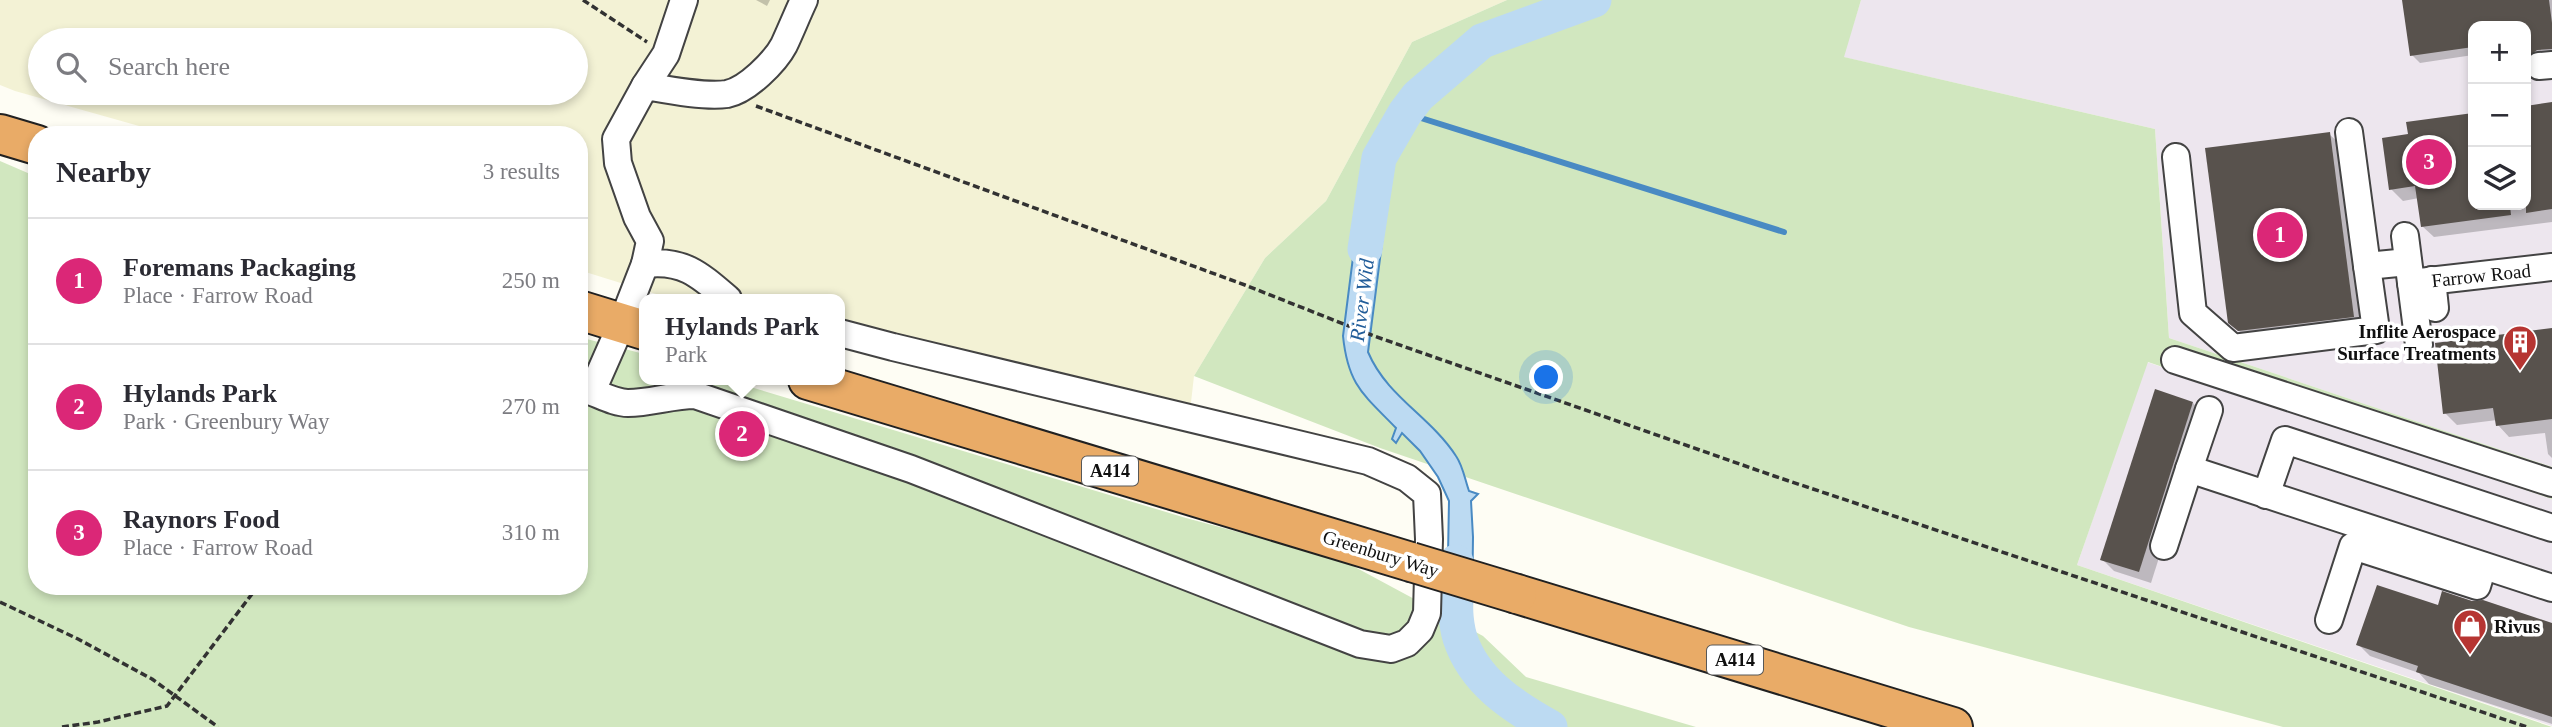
<!DOCTYPE html>
<html lang="en">
<head>
<meta charset="utf-8">
<style>
  :root { --surface:#fff; --page:#f2f2f3; --text:#2b2b33; --muted:#7c7c81; --line:#e1e1e2; --accent:#db2777 }
  body { margin:0; font-family:"Times New Roman",serif; background:var(--page); color:var(--text) }
  .controls { position:absolute; right:21px; top:21px; display:grid; overflow:hidden; border-radius:14px; box-shadow:0 4px 10px #0003 }
  .controls button { width:63px; height:63px; display:grid; place-items:center; padding:0; border:0; border-bottom:2px solid var(--line); background:var(--surface); color:var(--text); font:35px sans-serif }
  .you { position:absolute; left:1547px; top:378px; width:24px; height:24px; margin:-18px; border:5px solid #fff; border-radius:50%; background:#1a73e8; box-shadow:0 0 0 10px #1a73e833 }
  .badge { display:grid; place-items:center; width:46px; height:46px; border-radius:50%; background:var(--accent); color:#fff; font-size:23px; font-weight:700 }
  .pin { position:absolute; translate:-50% -50%; border:4px solid #fff; box-shadow:0 2px 7px #0006 }
  .popup { position:absolute; left:639px; top:294px; width:206px; height:91px; box-sizing:border-box; display:grid; place-content:center; border-radius:14px; background:var(--surface); filter:drop-shadow(0 2px 5px #0005); font-size:23px; white-space:nowrap; color:var(--muted) }
  .popup b { font-size:26px; color:var(--text) }
  .popup::after { content:''; position:absolute; left:50%; top:100%; margin-left:-14px; border:14px solid transparent; border-top-color:var(--surface) }
  .list { margin:0; padding:0; list-style:none }
  h2 { display:flex; justify-content:space-between; align-items:center; height:91px; margin:0; padding:0 28px; font-size:30px }
  h2 small { font-size:23px; font-weight:400; color:var(--muted) }
  .list li { display:grid; grid-template-columns:46px 1fr auto; gap:21px; align-items:center; box-sizing:border-box; height:126px; padding:0 28px; border-top:2px solid var(--line) }
  .list b { display:block; font-size:26px; white-space:nowrap }
  .list p { margin:0; font-size:23px; white-space:nowrap; color:var(--muted) }
  .list em { font-size:23px; font-style:normal; color:var(--muted) }
  .icon { flex:none; width:38px; height:38px; fill:none; stroke:currentColor; stroke-width:2; stroke-linecap:round; stroke-linejoin:round }
  .map { position:relative; flex:none; width:2552px; height:727px; overflow:hidden }
  .search { position:absolute; background:var(--surface); box-shadow:0 4px 10px #0003; left:28px; top:28px; width:560px; height:77px; display:flex; align-items:center; gap:18px; box-sizing:border-box; padding:0 24px; border-radius:38px; color:var(--muted); font-size:26px }
  .panel { position:absolute; background:var(--surface); box-shadow:0 4px 10px #0003; left:28px; top:126px; width:560px; height:469px; border-radius:28px }
  .map>svg:first-child { display:block }
</style>
</head>
<body>
<div class="map">
<svg width="2552" height="727" viewBox="0 0 2552 727">
  <rect width="100%" height="100%" fill="#fefdf4"/>
  <g fill="#ede6ee" fill-rule="evenodd">
    <path d="M1861,0H2552V467L2169,338L2155,129L1843,57ZM2473,26H2526V205H2473Z"/>
    <polygon points="2147,362 2552,499 2552,726 2077,565"/>
  </g>
  <path fill="#f3f2d5" fill-rule="evenodd" d="M0,0H1507L1412,42L1326,201L1265,258L1194,376L1188,429L840,347V299H672L579,270V135H171L15,91L0,85ZM40,40H576V93H40Z"/>
  <g fill="#d1e7bf">
    <polygon points="1507,0 1861,0 1844,57 2155,129 2169,338 2552,467 2552,499 2148,362 2077,565 2552,727 2283,727 1909,627 1380,448 1194,376 1265,258 1326,201 1412,42"/>
    <polygon points="0,161 37,177 37,586 579,586 579,337 644,354 644,380 727,380 1186,518 1340,559 1483,636 1526,677 1696,727 0,727"/>
  </g>
  <path fill="#bcdaf2" stroke="#498ac3" stroke-width="2" d="M1360,202L1387,204L1368,352C1387,397 1430,416 1456,456C1463,466 1465,480 1469,491L1478,494L1471,501L1473,537L1472,613L1447,608L1449,501L1438,477L1420,451L1402,433L1396,443L1392,439L1396,428C1363,394 1348,385 1343,336Z"/>
  <g fill="#0003">
    <polygon points="756,0 770,0 767,6"/>
    <polygon points="2404,0 2552,0 2552,57 2530,69 2526,64 2526,26 2473,26 2473,55 2420,63 2412,55"/>
    <polygon points="2552,104 2552,222 2434,237 2422,226 2419,198 2403,201 2391,189 2410,136 2408,123 2473,114 2473,205 2526,205 2526,107"/>
    <polygon points="2329,134 2341,145 2365,328 2242,334 2230,322"/>
    <polygon points="2552,330 2552,458 2548,454 2545,433 2509,437 2498,425 2497,420 2457,425 2445,413"/>
    <polygon points="2193,403 2204,415 2151,583 2114,571 2102,559"/>
    <polygon points="2439,607 2552,625 2552,724 2429,684 2419,673 2370,656 2358,644"/>
  </g>
  <g fill="none" stroke-linecap="round" stroke-linejoin="round">
    <polyline stroke="#498ac3" stroke-width="6" points="1405,113 1784,232"/>
    <g stroke="#bcdaf2" stroke-width="35">
      <polyline points="1365,249 1379,158 1405,113 1418,96 1482,41 1594,0"/>
      <path d="M1456,562C1456,586 1453,615 1460,638C1474,681 1512,706 1550,727"/>
    </g>
  </g>
  <g fill="#58524d">
    <polygon points="2402,0 2549,0 2552,23 2552,49 2537,50 2526,58 2526,26 2473,26 2473,47 2410,56"/>
    <polygon points="2552,102 2552,209 2526,213 2526,106"/>
    <polygon points="2473,113 2473,205 2510,205 2511,215 2421,227 2415,186 2389,190 2382,138 2408,134 2406,122"/>
    <polygon points="2330,132 2354,317 2238,331 2228,323 2205,148"/>
    <polygon points="2552,328 2552,419 2496,426 2493,408 2443,414 2435,343"/>
    <polygon points="2155,389 2193,402 2139,572 2100,560"/>
    <polygon points="2377,585 2438,605 2442,591 2472,601 2483,600 2552,623 2552,717 2416,672 2418,666 2356,645"/>
  </g>
  <g fill="none" stroke-linecap="round" stroke-linejoin="round">
    <g stroke="#434343" stroke-width="30">
      <g id="minor">
        <polyline points="2539,66 2552,65"/>
        <polyline points="645,86 666,54 684,0"/>
        <polyline points="2349,132 2367,266"/>
        <polyline points="2176,157 2193,313 2233,348 2376,330 2367,266 2408,262"/>
        <polyline points="2405,236 2419,345"/>
        <polyline points="2432,280 2435,308"/>
        <polyline points="2411,283 2552,267"/>
        <path d="M728,299C700,275 683,259 645,264L650,241L637,217L618,163L616,139L645,86C668,90 704,97 727,94C747,90 775,62 784,45C791,30 797,15 804,0"/>
        <polyline points="2175,360 2552,483"/>
        <path d="M579,388C595,391 612,403 628,403C651,403 672,395 695,395L911,469L1360,644L1391,649L1407,643L1420,630L1427,613L1429,539L1427,494L1407,478L1368,461L893,347L840,333"/>
        <polyline points="592,391 622,323 645,264"/>
        <polyline points="2189,469 2209,410"/>
        <polyline points="2266,495 2285,440 2552,528"/>
        <polyline points="2164,546 2189,469 2552,588"/>
        <polyline points="2329,620 2353,546 2477,586 2483,566"/>
      </g>
    </g>
    <g stroke="#212121" stroke-width="42">
      <g id="highway">
        <polyline points="0,134 37,145"/>
        <polyline points="579,310 644,330"/>
        <polyline points="808,380 1411,562"/>
        <polyline points="1517,594 1953,727"/>
      </g>
    </g>
    <g stroke="#323232" stroke-width="3.5" stroke-dasharray="7 3.5" stroke-linecap="butt">
      <polyline points="583,0 647,42"/>
      <polyline points="756,106 1245,285 1374,336 1774,476 2527,727"/>
      <polyline points="0,602 78,639 152,679 218,727"/>
      <polyline points="62,727 98,722 167,706 258,586"/>
    </g>
    <use href="#minor" stroke="#fff" stroke-width="26"/>
    <use href="#highway" stroke="#e9ab67" stroke-width="38"/>
    <g stroke="#212121" stroke-width="42" stroke-linecap="butt">
      <polyline id="highway-bridge" points="1411,562 1517,594"/>
    </g>
    <use href="#highway-bridge" stroke="#e9ab67" stroke-width="38"/>
  </g>
  <defs>
    <g id="building-pin" transform="scale(1.75)"><path d="M0 17L-7.5 6A9.5 9.5 0 1 1 7.5 6Z" fill="#b63532" stroke="#fff"/><path d="M-4-6H4V6H1V3H-1V6H-4ZM-2.5-4.3h1.7v1.8h-1.7ZM.8-4.3h1.7v1.8H.8ZM-2.5-1h1.7V.8h-1.7ZM.8-1h1.7V.8H.8Z" fill="#fff"/></g>
    <g id="shop-pin" transform="scale(1.75)"><path d="M0 17L-7.5 6A9.5 9.5 0 1 1 7.5 6Z" fill="#b63532" stroke="#fff"/><path d="M-5-2.5h2.3a2.7 3.5 0 0 1 5.4 0H5L5.5 6h-11ZM-1.5-2.5h3a1.5 2.3 0 0 0-3 0Z" fill="#fff"/></g>
  </defs>
  <g fill-rule="evenodd">
    <use href="#building-pin" x="2520" y="342"/>
    <use href="#shop-pin" x="2470" y="626"/>
  </g>
  <g text-anchor="middle" stroke-width="7" stroke-linejoin="round" paint-order="stroke">
    <g fill="#fff" stroke="#585858" stroke-width="2">
      <rect x="1082" y="456.5" width="56" height="29" rx="5"/>
      <rect x="1707" y="645.5" width="56" height="29" rx="5"/>
    </g>
    <g font-size="18" font-weight="bold" fill="#101010">
      <text x="1110" y="477">A414</text>
      <text x="1735" y="666">A414</text>
    </g>
    <g font-size="19" fill="#101010" stroke="#fff">
      <text transform="translate(2481 275) rotate(-6)" y="7">Farrow Road</text>
      <text transform="translate(1381 553) rotate(17)" y="7">Greenbury Way</text>
    </g>
    <g font-size="19" font-weight="bold" fill="#101010" stroke="#fff" text-anchor="end">
      <text x="2496" y="338">Inflite Aerospace<tspan x="2496" dy="22">Surface Treatments</tspan></text>
      <text x="2494" y="633" text-anchor="start">Rivus</text>
    </g>
    <g font-size="21" font-style="italic" fill="#225d99" stroke="#fff">
      <text transform="translate(1362 300) rotate(-83)" y="7">River Wid</text>
    </g>
  </g>
</svg>
<div class="controls">
<button>+</button>
<button>−</button>
<button><svg class="icon" aria-label="layers" viewBox="0 0 24 24"><path d="M12 4l9 5-9 5-9-5zM3 14l9 5 9-5"/></svg></button>
</div>
<div class="you"></div>
<div class="pin badge" style="left:2280px;top:235px">1</div>
<div class="pin badge" style="left:742px;top:434px">2</div>
<div class="popup"><b>Hylands Park</b>Park</div>
<div class="pin badge" style="left:2429px;top:162px">3</div>
<div class="search"><svg class="icon" aria-label="search" viewBox="0 0 24 24"><circle cx="10" cy="10" r="6"/><path d="M15 15l6 6"/></svg>Search here</div>
<section class="panel">
<h2>Nearby<small>3 results</small></h2>
<ul class="list">
<li><span class="badge">1</span><div><b>Foremans Packaging</b><p>Place · Farrow Road</p></div><em>250 m</em></li>
<li><span class="badge">2</span><div><b>Hylands Park</b><p>Park · Greenbury Way</p></div><em>270 m</em></li>
<li><span class="badge">3</span><div><b>Raynors Food</b><p>Place · Farrow Road</p></div><em>310 m</em></li>
</ul>
</section>
</div>
</body>
</html>
